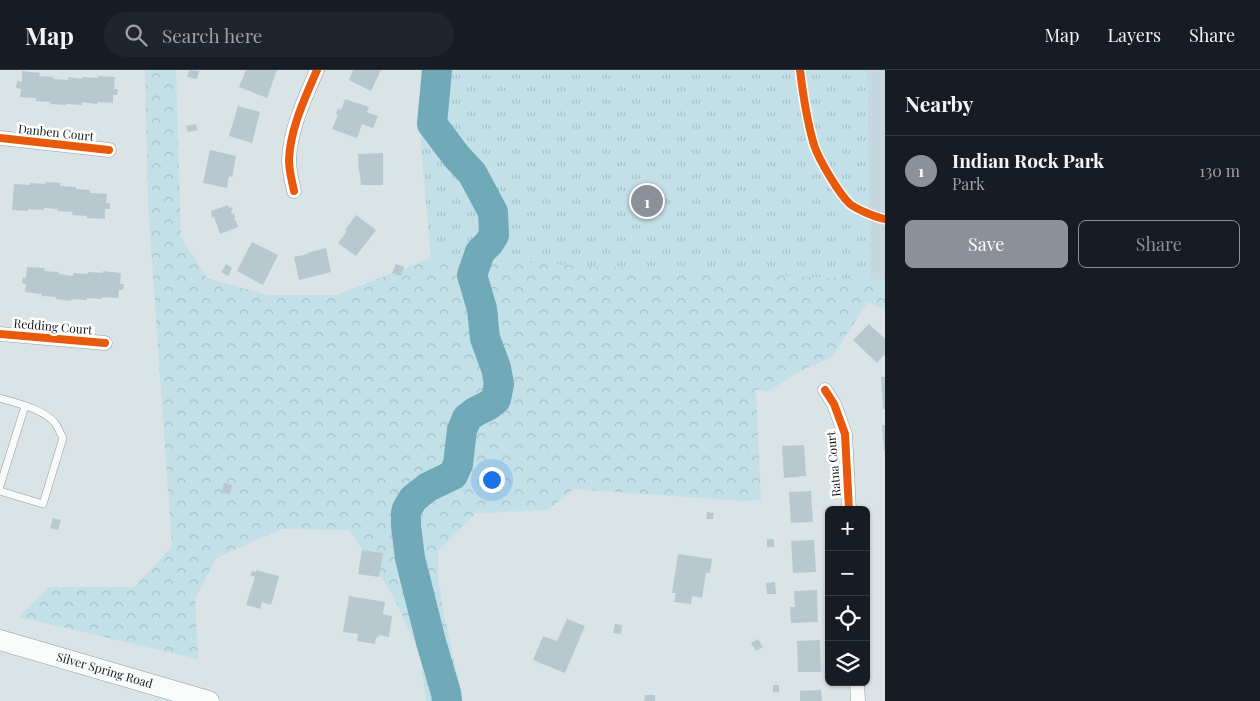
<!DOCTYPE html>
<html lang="en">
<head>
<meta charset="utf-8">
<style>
  :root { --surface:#171b24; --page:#20242c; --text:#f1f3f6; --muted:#9ea1a6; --line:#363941; --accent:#8c9099 }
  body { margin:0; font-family:"Playfair Display",serif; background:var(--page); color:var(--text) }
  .controls { position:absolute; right:15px; bottom:15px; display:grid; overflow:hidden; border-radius:8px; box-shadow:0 1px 4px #0004 }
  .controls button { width:45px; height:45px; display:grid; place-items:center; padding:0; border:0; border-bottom:1px solid var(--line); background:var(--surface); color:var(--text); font:25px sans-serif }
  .you { position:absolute; left:491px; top:409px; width:18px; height:18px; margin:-12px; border:4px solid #fff; border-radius:50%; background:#1a73e8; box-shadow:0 0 0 8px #1a73e833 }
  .badge { display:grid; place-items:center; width:32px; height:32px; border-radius:50%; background:var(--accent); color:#fff; font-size:16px; font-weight:700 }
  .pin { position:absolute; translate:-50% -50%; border:2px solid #fff; box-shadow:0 1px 5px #0006 }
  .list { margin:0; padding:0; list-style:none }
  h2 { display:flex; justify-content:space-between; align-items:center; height:65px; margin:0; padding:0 20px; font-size:21px }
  h2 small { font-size:16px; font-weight:400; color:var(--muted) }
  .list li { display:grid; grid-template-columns:32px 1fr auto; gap:15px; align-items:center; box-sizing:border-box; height:70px; padding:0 20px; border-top:1px solid var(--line) }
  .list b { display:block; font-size:19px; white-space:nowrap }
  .list p { margin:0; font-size:16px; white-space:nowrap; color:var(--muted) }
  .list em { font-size:16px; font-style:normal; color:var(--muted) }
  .actions { display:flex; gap:10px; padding:15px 20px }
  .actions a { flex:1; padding:11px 0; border:1px solid var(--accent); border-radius:8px; text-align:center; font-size:18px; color:var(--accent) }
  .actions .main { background:var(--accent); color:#fff }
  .icon { flex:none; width:28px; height:28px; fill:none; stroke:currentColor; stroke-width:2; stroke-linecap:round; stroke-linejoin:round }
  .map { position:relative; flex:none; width:885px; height:631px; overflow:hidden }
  header { display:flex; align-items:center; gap:30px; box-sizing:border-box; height:70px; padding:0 25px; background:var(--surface); border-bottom:1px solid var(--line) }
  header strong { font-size:24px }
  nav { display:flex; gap:28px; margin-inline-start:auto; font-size:18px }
  .search { width:350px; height:45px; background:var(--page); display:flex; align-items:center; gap:12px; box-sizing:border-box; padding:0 18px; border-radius:28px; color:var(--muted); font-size:19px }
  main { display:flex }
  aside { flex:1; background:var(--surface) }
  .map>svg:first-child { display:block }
</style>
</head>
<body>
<header>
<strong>Map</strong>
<div class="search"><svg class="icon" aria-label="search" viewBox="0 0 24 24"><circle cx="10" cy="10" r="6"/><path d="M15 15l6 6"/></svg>Search here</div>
<nav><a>Map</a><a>Layers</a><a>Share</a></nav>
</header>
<main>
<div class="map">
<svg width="885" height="631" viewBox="0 0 885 631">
  <defs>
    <pattern id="forest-crowns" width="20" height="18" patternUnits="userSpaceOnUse" patternTransform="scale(1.25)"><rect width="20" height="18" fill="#c3e0e9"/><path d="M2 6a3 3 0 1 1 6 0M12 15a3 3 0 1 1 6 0" fill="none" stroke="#a7c0c7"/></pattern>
    <pattern id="park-tufts" width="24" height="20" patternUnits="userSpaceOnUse" patternTransform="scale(1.25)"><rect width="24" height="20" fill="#c3e0e9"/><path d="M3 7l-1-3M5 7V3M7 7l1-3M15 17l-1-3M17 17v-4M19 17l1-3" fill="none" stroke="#a7c0c7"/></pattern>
  </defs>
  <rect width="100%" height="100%" fill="#dae3e6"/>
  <polygon fill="#c6d7dd" points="867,0 885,0 885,209 870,210"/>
  <polygon fill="url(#forest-crowns)" points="145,0 176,0 181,168 207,208 268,225 336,225 431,188 421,74 424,0 867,0 870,209 885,209 885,240 868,232 831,288 800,301 767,322 756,319 761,430 742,431 574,419 548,440 476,443 438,481 438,506 443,540 463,631 426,631 420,584 390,520 349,460 281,459 216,488 195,529 198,589 19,547 48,517 134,517 172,477 148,135"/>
  <polygon fill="url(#park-tufts)" points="424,0 867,0 870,210 431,188 421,74"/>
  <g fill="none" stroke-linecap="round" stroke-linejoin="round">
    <polyline stroke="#70a9b8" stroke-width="30" points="437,0 432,54 457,87 472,103 493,142 494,165 489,173 480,182 472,205 482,239 485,268 496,298 499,314 496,329 489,335 475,342 467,348 462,360 458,394 453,405 428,417 419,424 413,429 407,439 406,443 406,456 410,488 431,572 446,623 447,631"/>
  </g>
  <g fill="#b7c9cf">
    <polygon points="189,0 199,1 197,9 187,7"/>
    <polygon points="246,0 277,0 267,28 239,17"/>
    <polygon points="353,0 381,0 371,21 349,10"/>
    <polygon points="22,1 40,3 39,6 54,7 53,9 68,10 68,7 82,9 82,7 98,8 98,6 115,7 114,19 118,19 117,25 113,25 113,33 97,32 97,34 82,32 82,35 66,34 66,35 50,34 51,32 36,31 36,28 20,27 21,19 16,18 17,11 22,12"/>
    <polygon points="345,29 369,37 367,42 378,46 373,58 362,54 357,68 332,59 338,45 336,44 338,38 341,40"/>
    <polygon points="238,36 260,42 252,73 229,66"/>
    <polygon points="196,54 197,60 188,62 186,56"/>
    <polygon points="210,80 236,86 232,107 229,106 227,118 203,113"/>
    <polygon points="383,83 383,115 361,115 360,103 359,103 358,84"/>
    <polygon points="45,112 61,113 60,116 76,117 76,119 90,120 90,123 107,124 106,133 110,133 110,139 105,139 105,149 87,148 87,146 72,145 73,142 57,141 58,139 44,138 44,140 28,139 28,141 12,140 14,114 30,115 30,113 45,114"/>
    <polygon points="228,135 229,138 232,137 233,139 231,140 232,144 234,143 235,147 234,148 235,151 236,150 238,157 220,164 214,147 212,148 211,141"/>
    <polygon points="356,145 376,160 356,186 338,173 347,161 345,160"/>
    <polygon points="252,172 278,185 263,215 237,201"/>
    <polygon points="326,178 331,202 299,210 294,187 308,184 307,183"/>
    <polygon points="226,194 232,198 228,206 221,202"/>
    <polygon points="396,194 404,197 401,206 392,203"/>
    <polygon points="27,197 45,198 44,201 59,202 59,204 73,206 73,203 88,204 88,202 103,203 103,201 121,203 120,214 124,214 123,220 119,220 118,228 102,227 102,229 87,228 87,230 72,229 71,231 56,229 56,227 42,226 42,224 25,222 26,214 22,213 23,207 26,208"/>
    <polygon points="869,254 885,269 885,284 877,293 853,270"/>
    <polygon points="881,307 885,307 885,339 883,339"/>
    <polygon points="882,355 885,355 885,381 884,381"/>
    <polygon points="804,375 806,406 784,408 782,376"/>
    <polygon points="224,413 232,415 230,424 222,423"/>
    <polygon points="811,421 813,452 791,453 789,422"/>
    <polygon points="707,442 714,443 713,449 706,449"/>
    <polygon points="53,448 61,450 58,460 50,458"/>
    <rect x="767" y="469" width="7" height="8"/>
    <polygon points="814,470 816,502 793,503 791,471"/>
    <polygon points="362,480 383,483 379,507 358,504"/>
    <polygon points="678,484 712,489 710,503 706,503 702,528 692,526 691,534 674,532 676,523 672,523"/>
    <polygon points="256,500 279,506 271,535 262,532 260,539 246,535 255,507 250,505 252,501 256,502"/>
    <polygon points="775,512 776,524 767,524 766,513"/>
    <polygon points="817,520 818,552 791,553 790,537 795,537 794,521"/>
    <polygon points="349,526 385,532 383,544 392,546 389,567 379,565 378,568 376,567 375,574 357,571 358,564 343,562"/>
    <polygon points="567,549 585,556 565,603 533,590 543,566 557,571"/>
    <polygon points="615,554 622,555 621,564 613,563"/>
    <polygon points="758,569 763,577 756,581 751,573"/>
    <polygon points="820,570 821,602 798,602 797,571"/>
    <rect x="773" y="615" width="6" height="7"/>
    <polygon points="821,620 822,631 800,631 800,621"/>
    <polygon points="645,625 655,625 655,631 644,631"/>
  </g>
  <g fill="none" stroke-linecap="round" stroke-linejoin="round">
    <g stroke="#969da0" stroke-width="8">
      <g id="lane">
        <path d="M0,328C18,334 42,338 55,353C58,357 60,363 63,368L43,434L0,421"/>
        <polyline points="0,416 25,336"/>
      </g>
    </g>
    <g stroke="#969da0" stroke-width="15">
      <g id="street">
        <polyline points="0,68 109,80"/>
        <path d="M294,121C292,111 289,101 289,90C290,59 305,28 317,0"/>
        <polyline points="0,264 105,273"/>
        <polyline points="825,320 834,334 845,364 849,440"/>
        <polyline points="857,612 858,631"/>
      </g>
    </g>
    <g stroke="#969da0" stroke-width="21">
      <g id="secondary">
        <path id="s1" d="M0,570L209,631"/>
      </g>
    </g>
    <use href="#lane" stroke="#f9fbfb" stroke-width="7"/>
    <use href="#street" stroke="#f9fbfb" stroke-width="14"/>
    <use href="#secondary" stroke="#f9fbfb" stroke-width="20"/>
    <g stroke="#fff" stroke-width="11">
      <g id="cycleway">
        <path d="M800,0C803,25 807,51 814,75C819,90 839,124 850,134C856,139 877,148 885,149"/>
        <polyline points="0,68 109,80"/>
        <path d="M294,121C292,111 289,101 289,90C290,59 305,28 317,0"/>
        <polyline points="0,264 105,273"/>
        <polyline points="825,320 834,334 845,364 849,440"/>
      </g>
    </g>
    <use href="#cycleway" stroke="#e8590c" stroke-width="8"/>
  </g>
  <g text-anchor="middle" stroke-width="5" stroke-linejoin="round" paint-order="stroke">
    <g font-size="12" fill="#13191a" stroke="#fff">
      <text transform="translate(56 63) rotate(6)" y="4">Danben Court</text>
      <text transform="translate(53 257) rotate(5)" y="4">Redding Court</text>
      <text transform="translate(834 394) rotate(-95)" y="4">Ratna Court</text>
      <text dy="4" stroke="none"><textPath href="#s1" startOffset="109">Silver Spring Road</textPath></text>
    </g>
  </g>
</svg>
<div class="controls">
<button>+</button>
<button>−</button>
<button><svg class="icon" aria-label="locate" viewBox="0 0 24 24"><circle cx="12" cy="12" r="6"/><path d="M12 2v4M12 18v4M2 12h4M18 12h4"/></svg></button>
<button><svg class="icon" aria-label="layers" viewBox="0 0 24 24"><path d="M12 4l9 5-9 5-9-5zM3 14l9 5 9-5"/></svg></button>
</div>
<div class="you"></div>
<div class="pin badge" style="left:647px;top:131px">1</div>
</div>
<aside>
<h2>Nearby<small></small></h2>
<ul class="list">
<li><span class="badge">1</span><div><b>Indian Rock Park</b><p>Park</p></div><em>130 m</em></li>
</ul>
<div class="actions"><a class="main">Save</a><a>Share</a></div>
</aside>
</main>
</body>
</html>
